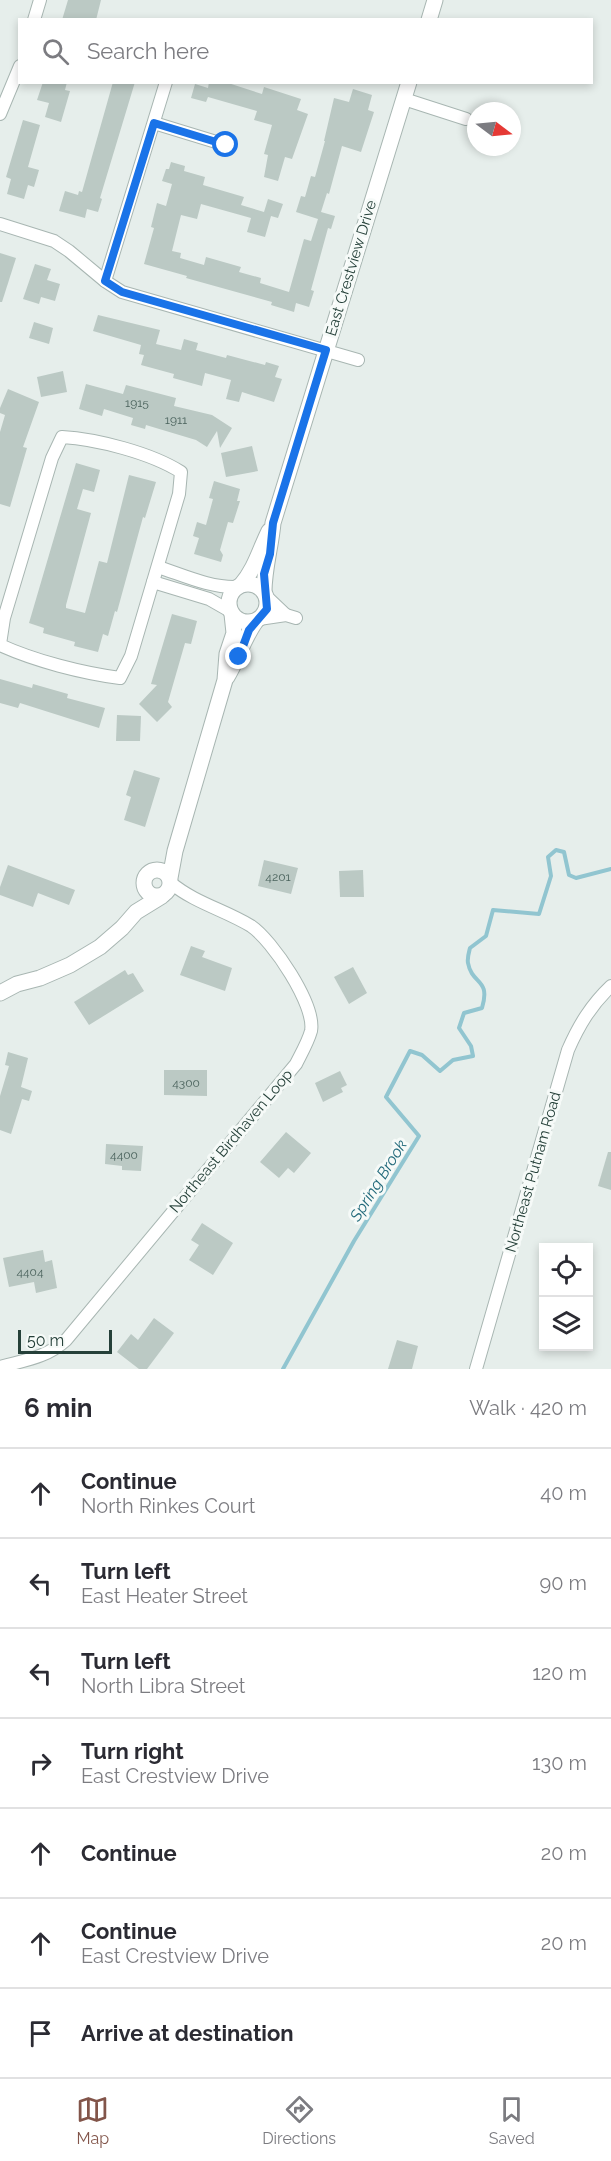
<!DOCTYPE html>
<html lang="en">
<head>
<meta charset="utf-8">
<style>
  :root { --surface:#fff; --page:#f7f7f7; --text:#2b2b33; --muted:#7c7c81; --line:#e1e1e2; --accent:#82554a }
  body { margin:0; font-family:Raleway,sans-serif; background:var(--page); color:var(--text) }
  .controls { position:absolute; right:18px; bottom:18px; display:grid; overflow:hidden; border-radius:0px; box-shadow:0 3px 9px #0003 }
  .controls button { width:54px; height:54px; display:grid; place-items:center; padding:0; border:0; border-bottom:2px solid var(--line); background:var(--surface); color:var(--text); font:30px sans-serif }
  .compass { position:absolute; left:467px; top:102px; width:54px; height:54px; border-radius:50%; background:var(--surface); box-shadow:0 3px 9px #0003; rotate:106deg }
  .scale { position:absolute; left:18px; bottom:15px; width:94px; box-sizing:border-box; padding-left:6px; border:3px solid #254039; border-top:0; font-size:16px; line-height:21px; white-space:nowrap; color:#254039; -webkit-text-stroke:4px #f6faf8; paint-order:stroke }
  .stop { position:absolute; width:18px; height:18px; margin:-14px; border:4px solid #1a73e8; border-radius:50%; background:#fff }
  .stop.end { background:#1a73e8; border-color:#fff; box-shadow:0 2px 6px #0008 }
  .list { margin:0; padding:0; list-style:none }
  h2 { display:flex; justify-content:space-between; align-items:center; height:78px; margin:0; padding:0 24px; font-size:26px }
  h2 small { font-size:20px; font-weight:400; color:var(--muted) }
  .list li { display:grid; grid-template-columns:39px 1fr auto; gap:18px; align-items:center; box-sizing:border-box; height:90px; padding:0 24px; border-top:2px solid var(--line) }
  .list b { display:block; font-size:22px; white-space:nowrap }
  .list p { margin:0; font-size:20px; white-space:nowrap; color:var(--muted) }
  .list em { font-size:20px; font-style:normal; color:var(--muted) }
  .icon { flex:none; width:33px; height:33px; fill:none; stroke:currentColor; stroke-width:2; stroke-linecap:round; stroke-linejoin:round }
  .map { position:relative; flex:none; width:611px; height:1369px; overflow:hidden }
  .search { position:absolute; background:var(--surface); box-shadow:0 3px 9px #0003; left:18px; right:18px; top:18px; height:66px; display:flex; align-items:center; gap:15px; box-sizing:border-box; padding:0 21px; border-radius:0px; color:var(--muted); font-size:22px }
  .sheet { height:708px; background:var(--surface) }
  nav { display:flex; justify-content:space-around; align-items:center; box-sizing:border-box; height:84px; border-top:2px solid var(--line); background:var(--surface); font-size:16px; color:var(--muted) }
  nav a { display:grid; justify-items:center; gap:3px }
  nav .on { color:var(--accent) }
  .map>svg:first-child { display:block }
</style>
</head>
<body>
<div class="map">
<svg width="611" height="1369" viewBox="0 0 611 1369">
  <rect width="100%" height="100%" fill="#e6eeeb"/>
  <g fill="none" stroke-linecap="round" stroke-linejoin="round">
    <path stroke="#91c5d0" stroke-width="4" d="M283,1369L354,1241L419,1136L386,1097L410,1051L422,1055L440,1071L453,1060L473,1056L471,1046L459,1028L464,1013L482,1008C491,978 472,985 468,963C467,958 469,952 470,948L486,936L493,910L539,914L551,876L548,857L556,850L564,852L569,875L576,878L611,869"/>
  </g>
  <g fill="#bbc9c4">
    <polygon points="68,0 101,0 96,20 62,20"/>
    <polygon points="43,82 67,82 65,90 70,91 61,122 45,117 49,103 37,100"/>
    <polygon points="113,82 135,82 100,198 102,199 98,212 87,209 85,218 59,211 65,191 78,195 79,191 82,192"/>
    <polygon points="209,82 225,82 262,94 264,87 301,99 297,110 308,114 292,159 285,157 278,181 264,177 268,155 264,154 272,125 254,120 257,111 208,97 206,102 191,98 195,84 208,88"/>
    <polygon points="353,89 372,95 368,110 374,112 361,152 342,146 329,194 327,193 321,212 335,216 331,229 328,228 311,290 314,291 309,307 296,303 294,312 271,305 272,302 186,278 187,276 144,264 154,228 151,227 157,203 166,206 172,184 162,181 166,169 169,169 171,162 185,166 184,171 205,177 203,185 244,197 241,205 264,212 268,199 283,204 278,218 271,216 265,237 247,232 251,218 201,204 197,219 181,215 172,251 181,253 180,258 204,265 206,257 241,267 239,272 261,278 260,283 289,292 304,239 311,241 318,219 296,212 301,196 305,197 311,176 315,177 325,141 324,141 334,98 349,102"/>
    <polygon points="23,120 40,125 28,167 39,170 34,187 28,185 24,199 7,194 11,179 6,177"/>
    <polygon points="0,253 16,258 2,302 0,302"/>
    <polygon points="35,264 51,269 47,280 60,284 55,301 41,297 39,304 23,299"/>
    <polygon points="98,315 160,330 156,344 181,350 184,339 198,343 196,350 226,358 227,355 265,365 266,362 279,366 275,377 282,379 274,402 242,392 239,402 226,399 231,380 205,373 202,386 173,378 174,374 141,365 144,355 139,354 141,345 93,331"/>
    <polygon points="34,322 53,328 49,344 29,338"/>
    <polygon points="63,371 67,392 41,397 37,377"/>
    <polygon points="86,384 123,394 126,385 176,398 174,406 212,415 232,428 220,448 217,431 207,447 196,440 146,425 145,429 131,425 133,418 104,409 102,416 79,409"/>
    <polygon points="8,389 39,402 23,447 27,448 10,507 0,504 0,432 5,415 0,413 0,408"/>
    <polygon points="252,446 258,471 226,477 221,453"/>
    <polygon points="76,463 100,470 94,492 83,489 77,509 91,513 66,605 66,608 85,613 99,561 107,563 129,475 156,482 145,518 143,517 117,612 115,611 108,636 103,634 98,652 74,646 75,642 43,633 44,628 29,623"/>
    <polygon points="214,481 240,489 237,501 240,501 233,523 228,522 220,550 223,555 221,562 194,554 199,538 193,536 197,522 206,525 213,499 209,498"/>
    <polygon points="172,614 197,621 191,644 185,643 168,702 172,707 157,722 139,704 157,685 151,684"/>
    <polygon points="0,679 32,688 33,684 68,694 67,698 105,708 99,728 20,703 18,708 0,703"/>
    <polygon points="117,715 141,716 140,741 116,741"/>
    <polygon points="134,770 160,778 145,827 124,820 131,797 126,795"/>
    <polygon points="264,860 298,868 291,894 258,886"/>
    <polygon points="8,865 75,890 69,905 38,893 33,907 0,895 0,887"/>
    <polygon points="363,870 364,897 340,897 339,871"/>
    <polygon points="191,946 205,951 202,957 232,968 225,991 180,975"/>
    <polygon points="353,967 367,993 349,1004 334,977"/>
    <polygon points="125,970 128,975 133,973 144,991 89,1025 74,1002"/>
    <polygon points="8,1052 28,1058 21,1087 32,1091 29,1101 22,1099 11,1134 0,1130 0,1096 9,1066 5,1065"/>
    <polygon points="164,1070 207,1070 207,1096 164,1095"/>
    <polygon points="340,1071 347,1085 341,1088 343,1092 323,1102 315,1083"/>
    <polygon points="286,1132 311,1153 294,1173 288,1168 279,1178 260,1162"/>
    <polygon points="106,1144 143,1146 141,1171 122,1170 122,1166 105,1164"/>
    <polygon points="608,1152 611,1152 611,1190 598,1186"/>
    <polygon points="202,1223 233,1243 213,1275 189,1260 199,1245 191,1240"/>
    <polygon points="43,1250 45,1262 52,1260 57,1288 36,1293 34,1282 9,1287 3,1258"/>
    <polygon points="154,1318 174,1333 147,1369 139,1369 117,1352 131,1334 138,1340"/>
    <polygon points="397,1340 418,1346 412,1369 388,1369"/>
  </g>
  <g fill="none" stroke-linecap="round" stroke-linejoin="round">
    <g stroke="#a8b6b2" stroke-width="14">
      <g id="minor">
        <polyline points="34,20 40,0"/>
        <polyline points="404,99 466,119"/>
        <polyline points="0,114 20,66"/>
        <polyline points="154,123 226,145"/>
        <polyline points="0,224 54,241 69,251 105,281 122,292 358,360"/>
        <polyline points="105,281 166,82"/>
        <path d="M158,567C183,575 210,588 237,587"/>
        <polyline points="153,582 209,599 230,611"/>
        <polyline points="266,596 286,615"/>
        <polyline points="259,619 286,615 296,618"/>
        <path d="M0,644L4,618L52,458L62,437C97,439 151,453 181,472L179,494L131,656L120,678C82,673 35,661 0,645"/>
        <path d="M0,1367C25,1360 46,1358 66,1340L296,1064C301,1054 308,1042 311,1031C316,1005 272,940 251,926C225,910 195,903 171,883"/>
        <path d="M476,1369L568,1050C579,1025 591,1005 611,986"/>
      </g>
    </g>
    <g stroke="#a8b6b2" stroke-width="17">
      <g id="tertiary">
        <polyline points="429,20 435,0"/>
        <circle cx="248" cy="603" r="19"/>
        <path d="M241,585C255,569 260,549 269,531"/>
        <path d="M264,592C264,569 271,546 273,523L409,82"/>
        <path d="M227,677C238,659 243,639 256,621"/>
        <circle cx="157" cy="883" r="13"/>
        <polyline points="170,878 175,851 225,680 227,654 234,633 232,614"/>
        <polyline points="0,993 17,984 40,978 70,965 100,947 122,928 136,912 162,896"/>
      </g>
    </g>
    <use href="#minor" stroke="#fff" stroke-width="12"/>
    <use href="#tertiary" stroke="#fff" stroke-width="15"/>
  </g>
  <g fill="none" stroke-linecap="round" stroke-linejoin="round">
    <polyline stroke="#1a73e8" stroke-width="8" points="226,145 154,123 105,281 122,292 326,350 273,523 270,554 264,574 267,609 249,630 239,657"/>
  </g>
  <g text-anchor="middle" stroke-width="6" stroke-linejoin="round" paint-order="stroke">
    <g font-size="12" fill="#4a625c">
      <text x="137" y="407">1915</text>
      <text x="176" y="424">1911</text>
      <text x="278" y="881">4201</text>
      <text x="186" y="1087">4300</text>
      <text x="124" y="1159">4400</text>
      <text x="30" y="1276">4404</text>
    </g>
    <g font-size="15" fill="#254039" stroke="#f6faf8">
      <text transform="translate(351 268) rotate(-73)" y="5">East Crestview Drive</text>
      <text transform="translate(231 1141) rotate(-50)" y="5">Northeast Birdhaven Loop</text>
      <text transform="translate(533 1172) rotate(-74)" y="5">Northeast Putnam Road</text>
    </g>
    <g font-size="16" font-style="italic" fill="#21697a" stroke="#f6faf8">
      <text transform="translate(378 1180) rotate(-58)" y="6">Spring Brook</text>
    </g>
  </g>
</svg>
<div class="controls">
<button><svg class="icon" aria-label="locate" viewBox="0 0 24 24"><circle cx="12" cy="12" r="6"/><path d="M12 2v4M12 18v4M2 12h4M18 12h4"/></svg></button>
<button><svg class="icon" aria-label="layers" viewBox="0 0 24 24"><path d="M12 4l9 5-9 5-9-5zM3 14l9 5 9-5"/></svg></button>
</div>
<svg class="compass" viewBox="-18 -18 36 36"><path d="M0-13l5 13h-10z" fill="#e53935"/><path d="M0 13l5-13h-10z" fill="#7c7c81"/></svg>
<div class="scale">50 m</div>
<div class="stop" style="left:226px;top:145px"></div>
<div class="stop end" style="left:239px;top:657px"></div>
<div class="search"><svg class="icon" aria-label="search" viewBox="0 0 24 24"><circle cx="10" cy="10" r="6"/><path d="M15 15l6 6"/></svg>Search here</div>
</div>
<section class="sheet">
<h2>6 min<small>Walk · 420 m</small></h2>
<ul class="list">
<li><svg class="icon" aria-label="ahead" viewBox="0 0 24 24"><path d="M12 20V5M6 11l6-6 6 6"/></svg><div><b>Continue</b><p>North Rinkes Court</p></div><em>40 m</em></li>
<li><svg class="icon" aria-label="left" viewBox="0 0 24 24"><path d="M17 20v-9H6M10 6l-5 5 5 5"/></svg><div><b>Turn left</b><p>East Heater Street</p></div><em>90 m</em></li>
<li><svg class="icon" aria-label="left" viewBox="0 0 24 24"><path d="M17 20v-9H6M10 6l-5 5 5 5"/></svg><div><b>Turn left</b><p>North Libra Street</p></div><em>120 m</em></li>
<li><svg class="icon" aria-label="right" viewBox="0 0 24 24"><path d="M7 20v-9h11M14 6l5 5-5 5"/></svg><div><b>Turn right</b><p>East Crestview Drive</p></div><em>130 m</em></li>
<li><svg class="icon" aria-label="ahead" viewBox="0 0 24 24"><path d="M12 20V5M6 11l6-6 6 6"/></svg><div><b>Continue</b></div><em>20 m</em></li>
<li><svg class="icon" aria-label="ahead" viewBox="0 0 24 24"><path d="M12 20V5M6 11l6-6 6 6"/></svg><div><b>Continue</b><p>East Crestview Drive</p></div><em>20 m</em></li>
<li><svg class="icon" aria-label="arrive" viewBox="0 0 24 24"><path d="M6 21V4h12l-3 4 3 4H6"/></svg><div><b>Arrive at destination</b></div></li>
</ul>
</section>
<nav>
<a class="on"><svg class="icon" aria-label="map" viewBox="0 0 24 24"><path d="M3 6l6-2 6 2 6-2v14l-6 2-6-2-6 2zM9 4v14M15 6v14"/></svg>Map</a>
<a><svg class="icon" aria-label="directions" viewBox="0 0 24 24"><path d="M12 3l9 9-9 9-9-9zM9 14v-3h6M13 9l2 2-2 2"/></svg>Directions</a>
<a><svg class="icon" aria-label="saved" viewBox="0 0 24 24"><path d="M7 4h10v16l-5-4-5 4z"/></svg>Saved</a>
</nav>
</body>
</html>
